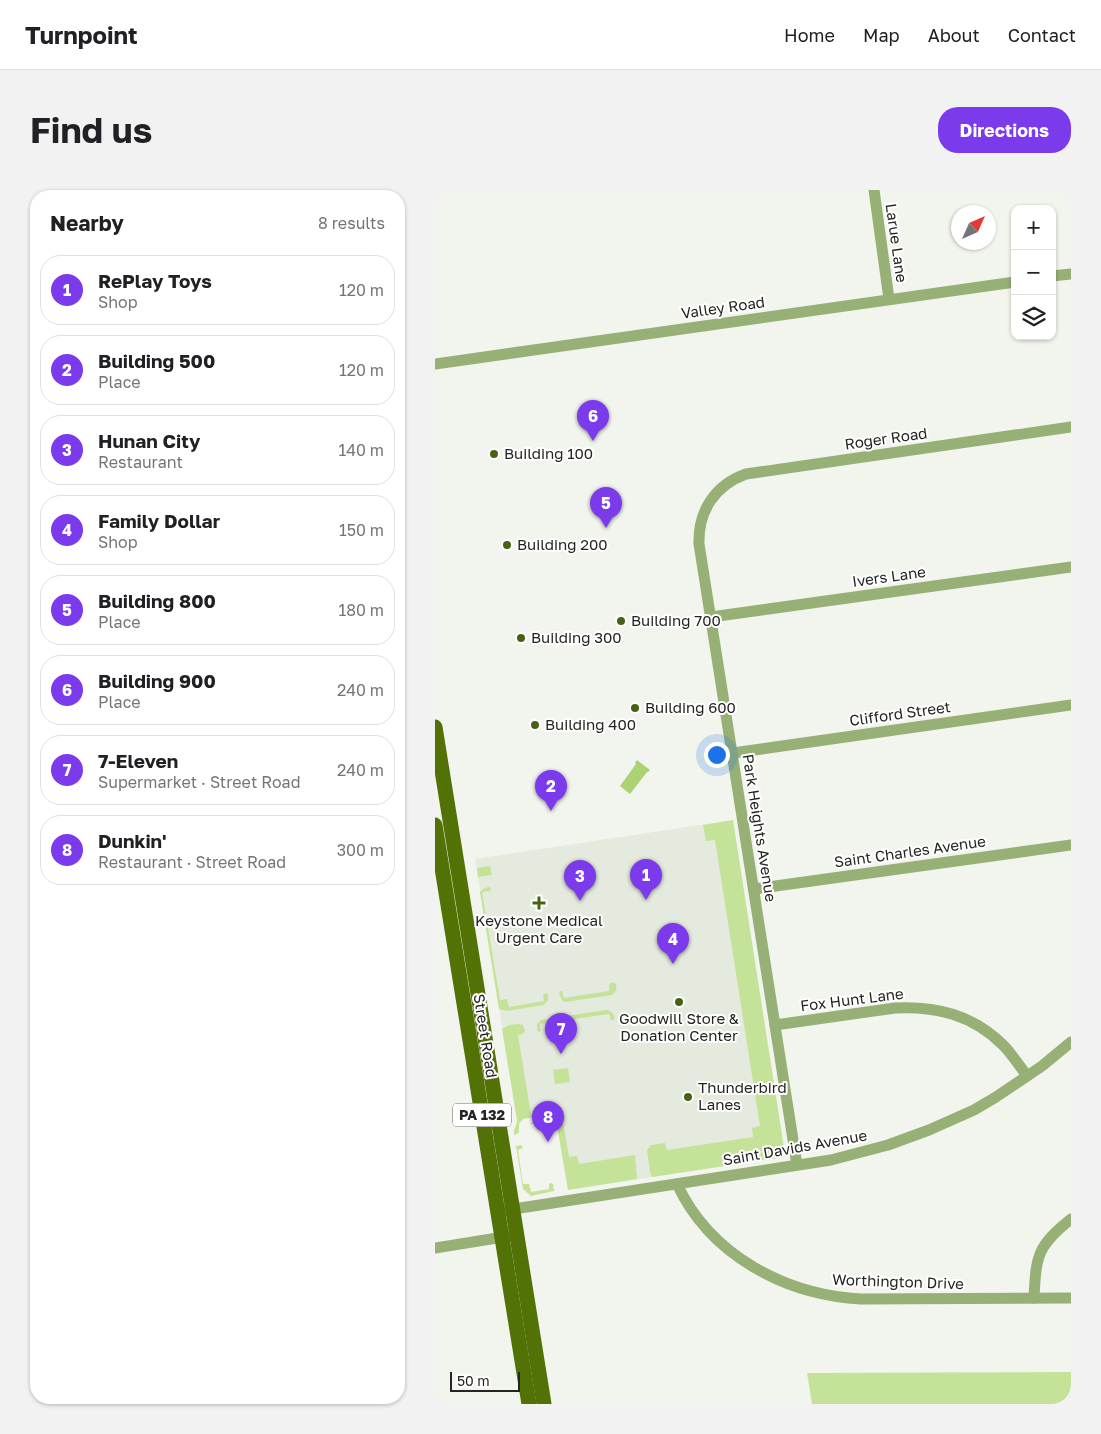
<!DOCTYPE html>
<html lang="en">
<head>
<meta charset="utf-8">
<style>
  :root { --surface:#fff; --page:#f2f2f2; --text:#202124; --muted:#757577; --line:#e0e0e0; --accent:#7c3aed }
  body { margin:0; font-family:"Golos Text",sans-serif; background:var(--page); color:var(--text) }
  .controls { position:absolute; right:15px; top:15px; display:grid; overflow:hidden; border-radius:10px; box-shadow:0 1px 4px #0004 }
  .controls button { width:45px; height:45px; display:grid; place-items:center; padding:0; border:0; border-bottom:1px solid var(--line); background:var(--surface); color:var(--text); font:25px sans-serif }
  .compass { position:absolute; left:516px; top:15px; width:45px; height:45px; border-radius:50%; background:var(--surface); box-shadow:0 1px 4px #0004; rotate:45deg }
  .scale { position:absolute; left:15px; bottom:12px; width:70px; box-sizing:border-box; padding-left:5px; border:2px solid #242522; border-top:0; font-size:14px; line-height:18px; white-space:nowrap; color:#242522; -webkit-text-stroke:4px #fff; paint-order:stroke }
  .you { position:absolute; left:281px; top:564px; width:18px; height:18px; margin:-12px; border:4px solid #fff; border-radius:50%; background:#1a73e8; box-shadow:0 0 0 8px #1a73e833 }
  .badge { display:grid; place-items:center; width:32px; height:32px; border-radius:50%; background:var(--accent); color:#fff; font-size:16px; font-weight:700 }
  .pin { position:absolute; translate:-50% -41px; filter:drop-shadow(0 1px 2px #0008) }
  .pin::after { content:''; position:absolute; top:26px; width:18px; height:15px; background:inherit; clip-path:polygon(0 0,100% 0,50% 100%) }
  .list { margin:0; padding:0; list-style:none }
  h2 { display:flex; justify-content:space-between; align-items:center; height:65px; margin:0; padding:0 20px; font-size:21px }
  h2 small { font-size:16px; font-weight:400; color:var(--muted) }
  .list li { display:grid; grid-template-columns:32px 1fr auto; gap:15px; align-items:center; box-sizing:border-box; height:70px; margin:0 10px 10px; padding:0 10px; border:1px solid var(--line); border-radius:20px }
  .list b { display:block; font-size:19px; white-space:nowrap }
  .list p { margin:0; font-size:16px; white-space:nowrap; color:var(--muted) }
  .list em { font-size:16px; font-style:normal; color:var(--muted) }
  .icon { flex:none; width:28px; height:28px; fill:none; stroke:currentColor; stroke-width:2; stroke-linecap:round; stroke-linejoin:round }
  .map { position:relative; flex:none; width:636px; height:1214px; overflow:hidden; border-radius:20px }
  header { display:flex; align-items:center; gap:30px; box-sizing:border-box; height:70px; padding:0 25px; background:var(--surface); border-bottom:1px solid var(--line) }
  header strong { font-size:24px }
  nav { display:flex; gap:28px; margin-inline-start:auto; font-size:18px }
  .intro { display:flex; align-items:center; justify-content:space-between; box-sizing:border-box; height:120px; padding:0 30px }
  h1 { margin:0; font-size:35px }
  .button { padding:12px 22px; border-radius:20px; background:var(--accent); color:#fff; font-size:18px; font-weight:700 }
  main { display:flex; gap:30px; padding:0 30px }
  aside { flex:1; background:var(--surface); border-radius:20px; box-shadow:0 1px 4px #0004 }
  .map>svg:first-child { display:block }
</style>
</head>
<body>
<header>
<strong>Turnpoint</strong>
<nav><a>Home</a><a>Map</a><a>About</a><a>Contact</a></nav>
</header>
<div class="intro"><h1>Find us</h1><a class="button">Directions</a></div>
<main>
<aside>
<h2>Nearby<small>8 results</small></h2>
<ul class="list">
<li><span class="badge">1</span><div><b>RePlay Toys</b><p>Shop</p></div><em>120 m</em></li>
<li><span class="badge">2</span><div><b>Building 500</b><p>Place</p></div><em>120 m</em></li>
<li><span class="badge">3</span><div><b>Hunan City</b><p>Restaurant</p></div><em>140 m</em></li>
<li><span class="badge">4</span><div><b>Family Dollar</b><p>Shop</p></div><em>150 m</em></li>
<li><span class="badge">5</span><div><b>Building 800</b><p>Place</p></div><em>180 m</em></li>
<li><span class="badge">6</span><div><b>Building 900</b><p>Place</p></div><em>240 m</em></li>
<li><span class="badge">7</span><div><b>7-Eleven</b><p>Supermarket · Street Road</p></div><em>240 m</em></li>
<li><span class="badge">8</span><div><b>Dunkin'</b><p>Restaurant · Street Road</p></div><em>300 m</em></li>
</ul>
</aside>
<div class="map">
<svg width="636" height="1214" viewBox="0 0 636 1214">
  <rect width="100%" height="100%" fill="#f2f4ee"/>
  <polygon fill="#e4eadd" points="298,630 348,967 133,1000 120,923 82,929 40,669"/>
  <g fill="#c4e399">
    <polygon points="298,630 350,964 349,967 217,987 215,982 212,960 216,955 230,953 232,960 318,947 317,938 325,936 280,650 271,651 268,635"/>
    <polygon points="55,676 57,685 43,687 42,678"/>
    <polygon points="53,697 56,698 55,701 47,702 65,810 72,809 74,817 109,811 108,805 111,803 113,804 113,810 109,815 72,821 64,819 45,702 48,699"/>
    <path d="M177,792L181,794C182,799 181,802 177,805L130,812L127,810L124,804L125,801H127L129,808L174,801V795Z"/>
    <path d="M171,820C176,820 181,825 179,830H176L174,824L105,834L106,841L104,842L102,840V834L106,830Z"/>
    <path d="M83,834L88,835L90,840L88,844L83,845L96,925L126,920L134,967L142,966L144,974L200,965L202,989L133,1000L120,923L88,929L84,934V943L79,945C78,939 82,935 82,930L67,839L74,835Z"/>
    <polygon points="133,878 135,892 120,894 118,880"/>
    <polygon points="109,930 114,933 117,938 105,939 105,938 103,938 102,934 95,934 96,933"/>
    <polygon points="86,955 88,958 83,960 88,994 94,994 96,1002 114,999 114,994 116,993 118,994 119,1001 96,1006 88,999 81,956"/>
    <polygon points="636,1182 636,1214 377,1214 372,1183"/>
  </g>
  <polygon fill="#acd373" points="202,570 215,580 213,582 212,582 195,604 185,596 201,574 200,573"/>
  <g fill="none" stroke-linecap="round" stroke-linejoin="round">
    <g stroke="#97b075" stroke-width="11">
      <polyline points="439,0 454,109"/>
      <polyline points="617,86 636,84"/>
      <polyline points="0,174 580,92"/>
      <polyline points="276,427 636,377"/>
      <polyline points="298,563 636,515"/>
      <polyline points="319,699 636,655"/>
      <path d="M340,835L460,818C502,816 538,825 568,855C577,864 584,875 592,886"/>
      <path d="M362,975L264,354C263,321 280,295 311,284L636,237"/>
      <path d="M242,994C275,1065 350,1105 426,1109L636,1108"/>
      <polyline points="72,1020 396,970 453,955 494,940 539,920 561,907 607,876 636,852"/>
      <polyline points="0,1058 75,1046"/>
      <path d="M599,1108C601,1066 602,1056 636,1029"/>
    </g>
    <g stroke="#527205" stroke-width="15">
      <polyline points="0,537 109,1214"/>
      <polyline points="0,635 94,1214"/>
    </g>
  </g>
  <g fill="#476213" stroke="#fff" stroke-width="2">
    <circle cx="59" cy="264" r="5"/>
    <circle cx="72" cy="355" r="5"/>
    <circle cx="186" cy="431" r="5"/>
    <circle cx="86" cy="448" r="5"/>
    <circle cx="200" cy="518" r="5"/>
    <circle cx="100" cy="535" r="5"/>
    <path d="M101.5 705.5h5v5h5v5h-5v5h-5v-5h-5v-5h5z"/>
    <circle cx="244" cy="812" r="5"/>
    <circle cx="253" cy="907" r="5"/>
  </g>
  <g text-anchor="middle" stroke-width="4" stroke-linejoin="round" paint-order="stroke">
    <rect fill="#fff" stroke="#666664" stroke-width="1" x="18" y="913.5" width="58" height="23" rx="4"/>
    <g font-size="14" font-weight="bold" fill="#242522">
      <text x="47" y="930">PA 132</text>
    </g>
    <g font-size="15" fill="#242522" stroke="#fff">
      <text transform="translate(461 53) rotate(82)" y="5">Larue Lane</text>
      <text transform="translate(288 118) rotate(-8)" y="5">Valley Road</text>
      <text transform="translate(451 249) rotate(-8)" y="5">Roger Road</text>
      <text transform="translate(454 387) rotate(-8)" y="5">Ivers Lane</text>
      <text transform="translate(465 524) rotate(-8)" y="5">Clifford Street</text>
      <text transform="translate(324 638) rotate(81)" y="5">Park Heights Avenue</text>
      <text transform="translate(475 662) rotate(-8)" y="5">Saint Charles Avenue</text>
      <text transform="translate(417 810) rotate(-7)" y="5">Fox Hunt Lane</text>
      <text transform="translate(50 846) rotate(81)" y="5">Street Road</text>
      <text transform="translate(360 958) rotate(-10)" y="5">Saint Davids Avenue</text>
      <text transform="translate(463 1092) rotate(2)" y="5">Worthington Drive</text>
    </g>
    <g font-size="15" fill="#242522" stroke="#fff" text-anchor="start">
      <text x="69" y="269">Building 100</text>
      <text x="82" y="360">Building 200</text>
      <text x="196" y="436">Building 700</text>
      <text x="96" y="453">Building 300</text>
      <text x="210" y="523">Building 600</text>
      <text x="110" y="540">Building 400</text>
      <text x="104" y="736" text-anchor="middle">Keystone Medical<tspan x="104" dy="17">Urgent Care</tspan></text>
      <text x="244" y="834" text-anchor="middle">Goodwill Store &amp;<tspan x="244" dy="17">Donation Center</tspan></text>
      <text x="263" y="903">Thunderbird<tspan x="263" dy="17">Lanes</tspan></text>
    </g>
  </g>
</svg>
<div class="controls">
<button>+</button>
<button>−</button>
<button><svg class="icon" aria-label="layers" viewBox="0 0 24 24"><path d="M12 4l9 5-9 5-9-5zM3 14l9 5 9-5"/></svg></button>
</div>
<svg class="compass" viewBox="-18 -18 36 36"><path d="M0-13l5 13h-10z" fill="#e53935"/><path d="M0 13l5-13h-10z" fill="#757577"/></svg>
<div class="scale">50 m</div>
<div class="you"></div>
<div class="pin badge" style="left:211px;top:710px">1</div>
<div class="pin badge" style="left:116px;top:621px">2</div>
<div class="pin badge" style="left:145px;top:711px">3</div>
<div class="pin badge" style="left:238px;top:774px">4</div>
<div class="pin badge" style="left:171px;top:338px">5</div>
<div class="pin badge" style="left:158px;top:251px">6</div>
<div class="pin badge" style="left:126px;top:864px">7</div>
<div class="pin badge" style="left:113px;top:952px">8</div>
</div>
</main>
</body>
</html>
